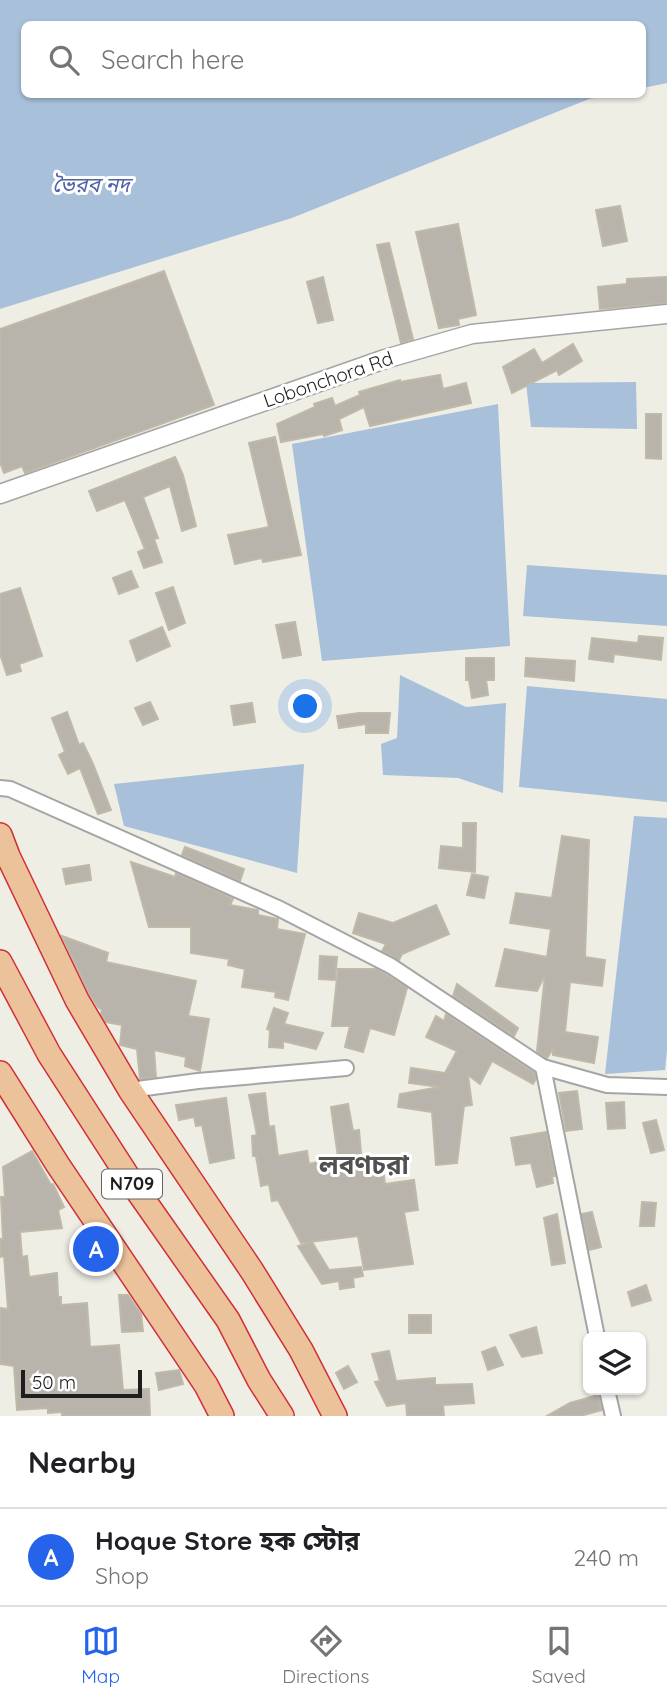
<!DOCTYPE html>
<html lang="en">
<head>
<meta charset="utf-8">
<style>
  :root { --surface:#fff; --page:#f6f6f6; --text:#202124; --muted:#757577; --line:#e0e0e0; --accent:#2563eb }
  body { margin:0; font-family:Quicksand,"Noto Sans Bengali",sans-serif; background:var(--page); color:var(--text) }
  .controls { position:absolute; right:21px; bottom:21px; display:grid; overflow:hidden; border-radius:10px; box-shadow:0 2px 5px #0004 }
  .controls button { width:63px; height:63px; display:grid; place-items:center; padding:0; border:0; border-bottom:2px solid var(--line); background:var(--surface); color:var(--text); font:35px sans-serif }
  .scale { position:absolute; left:21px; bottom:18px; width:121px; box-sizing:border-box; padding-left:7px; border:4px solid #1e1e1e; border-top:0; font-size:19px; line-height:24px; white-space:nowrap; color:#1e1e1e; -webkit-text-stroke:5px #fff; paint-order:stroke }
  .you { position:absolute; left:306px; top:707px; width:24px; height:24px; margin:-18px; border:5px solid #fff; border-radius:50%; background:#1a73e8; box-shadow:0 0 0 10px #1a73e833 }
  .badge { display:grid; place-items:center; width:46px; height:46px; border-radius:50%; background:var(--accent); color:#fff; font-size:23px; font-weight:700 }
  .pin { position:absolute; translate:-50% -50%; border:4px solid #fff; box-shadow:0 2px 7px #0006 }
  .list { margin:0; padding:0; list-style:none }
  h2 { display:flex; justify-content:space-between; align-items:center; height:91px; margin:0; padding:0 28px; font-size:30px }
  h2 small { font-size:23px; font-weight:400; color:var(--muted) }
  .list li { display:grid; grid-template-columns:46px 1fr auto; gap:21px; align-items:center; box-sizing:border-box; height:98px; padding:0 28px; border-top:2px solid var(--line) }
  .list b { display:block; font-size:26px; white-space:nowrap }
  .list p { margin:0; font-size:23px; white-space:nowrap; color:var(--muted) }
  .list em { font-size:23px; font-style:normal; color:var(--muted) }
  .icon { flex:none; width:38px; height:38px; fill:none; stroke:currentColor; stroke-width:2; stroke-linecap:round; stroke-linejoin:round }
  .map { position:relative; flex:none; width:667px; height:1416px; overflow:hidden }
  .search { position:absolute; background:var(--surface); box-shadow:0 2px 5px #0004; left:21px; right:21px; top:21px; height:77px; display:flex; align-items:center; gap:18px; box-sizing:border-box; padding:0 24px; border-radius:10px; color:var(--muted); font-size:26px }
  .sheet { height:189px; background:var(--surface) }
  nav { display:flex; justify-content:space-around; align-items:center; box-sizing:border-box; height:98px; border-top:2px solid var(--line); background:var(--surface); font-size:19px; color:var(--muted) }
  nav a { display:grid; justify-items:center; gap:4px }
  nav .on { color:var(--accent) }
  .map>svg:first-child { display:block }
</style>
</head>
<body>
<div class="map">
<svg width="667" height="1416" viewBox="0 0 667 1416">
  <rect width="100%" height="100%" fill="#efeee5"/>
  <g fill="#a8c0da">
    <polygon points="0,0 667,0 667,83 643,88 642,24 24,24 24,94 610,95 589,99 292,218 0,309"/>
    <polygon points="636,382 637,429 531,427 526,383"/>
    <polygon points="498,404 510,646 322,661 292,444"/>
    <polygon points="527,565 667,575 667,626 523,616"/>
    <polygon points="400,675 466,707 506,703 503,793 458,778 383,775 381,744 397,738"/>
    <polygon points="527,686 667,699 667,802 519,787"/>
    <polygon points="304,764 297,873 124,826 114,784"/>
    <polygon points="634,816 667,818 667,1050 665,1070 605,1074"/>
  </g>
  <g fill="#b8b4ab" stroke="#bfb9a8" stroke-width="2">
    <polygon points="620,206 627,241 603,246 596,210"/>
    <polygon points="458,224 476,315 458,319 459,325 439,328 416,232"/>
    <polygon points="389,243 413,339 401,343 377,245"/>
    <polygon points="164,271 214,405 25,473 22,466 4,473 0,462 0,329"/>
    <polygon points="323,277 333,320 318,323 307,282"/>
    <polygon points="667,277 667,303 600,309 598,287 627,284 627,279"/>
    <polygon points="573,344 582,361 559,375 557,370 512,393 503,367 534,349 542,363"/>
    <polygon points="440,375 443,389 466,383 471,403 370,426 364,407 339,419 342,430 324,436 323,434 281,442 277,424 315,407 314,404 332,398 335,406 360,395 359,392 400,380 400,382"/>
    <polygon points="646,414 661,414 661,459 646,458"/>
    <polygon points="275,437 301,555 263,562 262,558 235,564 228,535 269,527 249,443"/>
    <polygon points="175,457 183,475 196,526 182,531 170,486 143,497 158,538 154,539 162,562 144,568 138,552 145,549 125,500 97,511 89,491"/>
    <polygon points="131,571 138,587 119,594 113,578"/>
    <polygon points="173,587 185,623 169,630 156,593"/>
    <polygon points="20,588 42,656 19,664 21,671 7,675 0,654 0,594"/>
    <polygon points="295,622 301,655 283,658 276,625"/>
    <polygon points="162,627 170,646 137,661 130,641"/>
    <polygon points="639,636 663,638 661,660 614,654 613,662 589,659 592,638 638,643"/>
    <polygon points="466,658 494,658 494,680 486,680 488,695 472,698 469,680 466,680"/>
    <polygon points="526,658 575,661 574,681 525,676"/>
    <polygon points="150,702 158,719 143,725 135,708"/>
    <polygon points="252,703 255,722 234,725 231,706"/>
    <polygon points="67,712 79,745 83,743 93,764 111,810 98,814 80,768 68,774 59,755 65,752 52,718"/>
    <polygon points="359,713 390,713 388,733 366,733 366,724 339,728 337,716"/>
    <polygon points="463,823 476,823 475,872 439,868 441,846 463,848"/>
    <polygon points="562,836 589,840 585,957 605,960 602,986 570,982 565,1032 598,1037 594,1063 553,1055 553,1049 547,1058 537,1051 545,975 537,991 496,986 505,949 547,957 551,929 510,923 516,893 552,898"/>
    <polygon points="185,847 244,869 240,881 182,855"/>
    <polygon points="131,862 175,877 176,873 233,899 230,905 258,910 258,915 278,919 277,929 305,934 288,1000 275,997 276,992 242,987 245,969 228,965 229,959 191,953 191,927 149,927"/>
    <polygon points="89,865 91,880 66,884 63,869"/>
    <polygon points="472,874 488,877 484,898 467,895"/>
    <polygon points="436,905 449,934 402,954 399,960 382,951 386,944 353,933 359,913 393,923"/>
    <polygon points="62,936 108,953 106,962 196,981 188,1016 209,1019 200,1071 185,1066 186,1057 154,1050 156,1077 140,1079 137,1049 120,1045 122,1025 106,1022 101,1014 102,1010 98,1007 89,993"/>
    <polygon points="320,956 337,957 335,980 319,979"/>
    <polygon points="338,969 377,969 407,988 394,1035 370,1028 363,1052 345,1047 350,1026 332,1026"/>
    <polygon points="457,984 518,1028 514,1036 453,996"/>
    <polygon points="274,1008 288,1013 284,1024 323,1033 316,1049 283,1041 283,1048 269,1047 270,1030 267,1029"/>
    <polygon points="446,1014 534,1073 536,1079 533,1084 492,1061 480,1084 468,1075 472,1105 464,1106 457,1163 436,1165 432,1112 398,1107 400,1094 440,1087 409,1083 411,1068 445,1073 457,1051 426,1037 436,1016 444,1021"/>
    <polygon points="577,1091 582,1129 566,1131 559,1093"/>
    <polygon points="265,1093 269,1127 274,1126 278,1156 307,1151 309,1164 338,1157 331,1107 348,1104 353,1131 359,1130 362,1164 382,1163 385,1184 414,1180 418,1210 404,1212 413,1264 364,1270 358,1236 301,1243 278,1200 272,1201 269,1184 261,1186 256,1156 253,1156 252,1136 257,1135 249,1095"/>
    <polygon points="226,1098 234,1158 210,1163 202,1125 196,1126 194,1117 179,1120 176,1105"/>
    <polygon points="624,1102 625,1128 608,1129 606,1103"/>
    <polygon points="656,1120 664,1150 651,1153 643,1123"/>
    <polygon points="546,1132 555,1176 552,1176 553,1183 537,1187 531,1163 516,1165 511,1138"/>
    <polygon points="32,1151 51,1185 53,1184 64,1207 58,1210 62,1228 20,1232 22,1257 27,1256 29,1277 57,1273 58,1297 61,1297 61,1305 87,1303 90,1347 119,1345 123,1390 149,1389 150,1416 62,1416 62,1412 48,1413 48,1408 17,1410 14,1366 0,1364 0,1308 8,1309 4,1256 0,1257 0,1239 3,1239 1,1197 5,1197 3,1167"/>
    <polygon points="642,1202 656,1203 654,1226 640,1226"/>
    <polygon points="592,1212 601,1247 589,1250 582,1214"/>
    <polygon points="557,1214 565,1263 552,1265 544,1218"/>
    <polygon points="312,1242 329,1270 361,1267 363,1276 353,1278 354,1287 340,1289 339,1281 322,1284 298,1246"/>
    <polygon points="646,1285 651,1300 632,1306 628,1292"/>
    <polygon points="119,1295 128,1295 141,1314 143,1331 122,1332"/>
    <rect x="409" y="1315" width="22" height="18"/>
    <polygon points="536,1327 542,1353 522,1357 510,1335"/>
    <polygon points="495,1347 503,1365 488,1370 482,1352"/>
    <polygon points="389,1351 396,1381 435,1378 435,1385 472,1384 474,1403 443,1405 444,1416 407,1416 406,1403 387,1406 375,1382 380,1381 372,1354"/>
    <polygon points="348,1366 357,1382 344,1389 336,1373"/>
    <polygon points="179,1370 183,1384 159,1390 156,1373"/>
    <polygon points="598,1395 602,1410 580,1416 547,1416 570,1403"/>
  </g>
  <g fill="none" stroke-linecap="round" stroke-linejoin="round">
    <g stroke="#a5a5a5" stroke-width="18">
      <g id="minor">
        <polyline points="0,788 10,789 280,909 391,966 543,1067 607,1085 667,1087"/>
        <polyline points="543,1067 597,1337"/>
        <polyline points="130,1090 198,1081 346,1068"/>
        <polyline points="607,1390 613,1416"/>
      </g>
    </g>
    <g stroke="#a5a5a5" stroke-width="21">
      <polyline id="tertiary" points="0,494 385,359 472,334 667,314"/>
    </g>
    <g stroke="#d02f38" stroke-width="26">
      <g id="trunk">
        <polyline points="0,835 8,856 77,1000 130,1090 252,1271 301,1350 335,1416"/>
        <polyline points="0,962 49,1054 134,1186 228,1320 259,1380 282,1416"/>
        <polyline points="0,1073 58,1165 206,1385 222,1416"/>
      </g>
    </g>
    <use href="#minor" stroke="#fff" stroke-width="14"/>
    <use href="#tertiary" stroke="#fff" stroke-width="18"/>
    <use href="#trunk" stroke="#ecc29a" stroke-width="23"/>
  </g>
  <g text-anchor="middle" stroke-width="6" stroke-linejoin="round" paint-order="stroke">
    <rect fill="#fff" stroke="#626262" stroke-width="2" x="102" y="1169.5" width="60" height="29" rx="5"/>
    <g font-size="18" font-weight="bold" fill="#1e1e1e">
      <text x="132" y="1190">N709</text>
    </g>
    <g font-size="19" fill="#1e1e1e" stroke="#fff">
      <text transform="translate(328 379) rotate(-19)" y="7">Lobonchora Rd</text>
    </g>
    <g font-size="21" font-style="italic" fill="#5063a8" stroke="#fff">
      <text x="91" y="192">ভৈরব নদ</text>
    </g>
    <g font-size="26" font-weight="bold" fill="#515151" stroke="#fff">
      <text x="364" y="1174">লবণচরা</text>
    </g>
  </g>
</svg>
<div class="controls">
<button><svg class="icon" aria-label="layers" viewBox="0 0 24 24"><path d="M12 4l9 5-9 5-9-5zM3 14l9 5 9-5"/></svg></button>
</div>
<div class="scale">50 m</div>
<div class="you"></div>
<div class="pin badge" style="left:96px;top:1249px">A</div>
<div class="search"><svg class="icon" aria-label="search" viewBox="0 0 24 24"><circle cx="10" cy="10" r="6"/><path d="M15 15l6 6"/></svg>Search here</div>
</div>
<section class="sheet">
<h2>Nearby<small></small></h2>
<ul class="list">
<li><span class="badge">A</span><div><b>Hoque Store হক স্টোর</b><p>Shop</p></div><em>240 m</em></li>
</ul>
</section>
<nav>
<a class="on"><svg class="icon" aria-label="map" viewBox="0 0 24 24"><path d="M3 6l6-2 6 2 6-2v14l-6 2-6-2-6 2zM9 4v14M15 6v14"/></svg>Map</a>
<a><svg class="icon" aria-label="directions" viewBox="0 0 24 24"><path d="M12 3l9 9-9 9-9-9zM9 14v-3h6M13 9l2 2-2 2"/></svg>Directions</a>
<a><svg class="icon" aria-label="saved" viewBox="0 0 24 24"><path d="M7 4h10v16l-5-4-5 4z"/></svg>Saved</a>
</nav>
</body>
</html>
